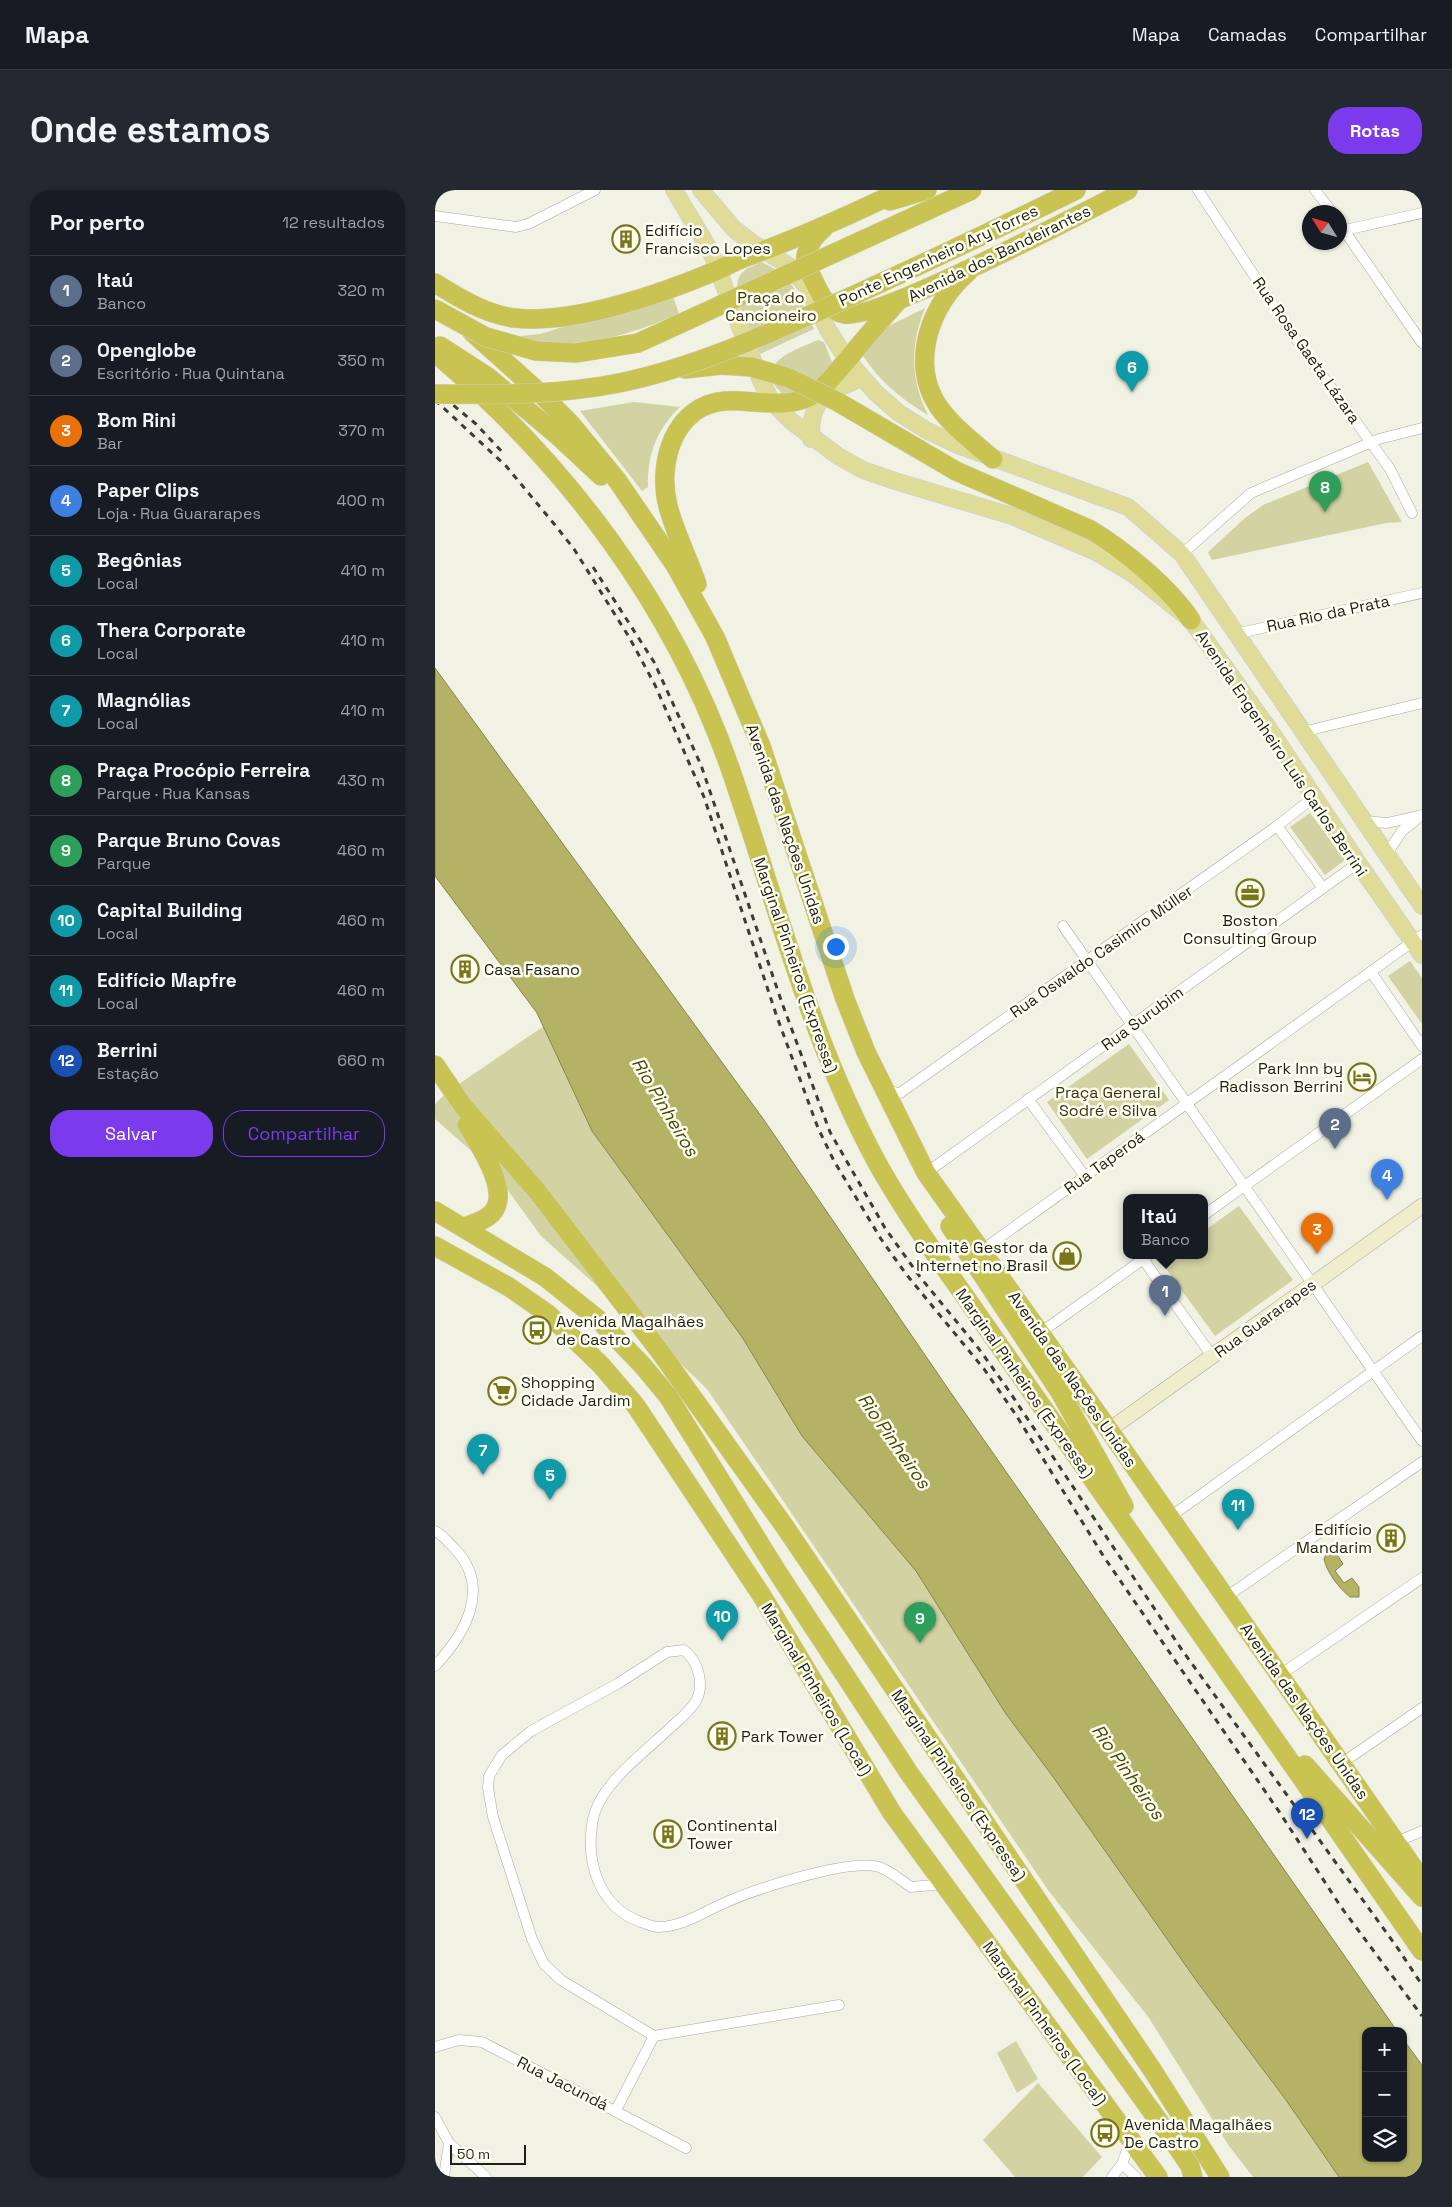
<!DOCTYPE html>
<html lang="pt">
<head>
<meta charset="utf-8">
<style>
  :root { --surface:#171b24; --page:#242831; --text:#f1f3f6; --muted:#9ea1a6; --line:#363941; --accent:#7c3aed }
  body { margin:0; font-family:"Space Grotesk",sans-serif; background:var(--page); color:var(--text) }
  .controls { position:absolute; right:15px; bottom:15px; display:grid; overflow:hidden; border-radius:10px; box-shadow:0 1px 4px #0004 }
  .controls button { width:45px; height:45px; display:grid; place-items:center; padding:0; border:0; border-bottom:1px solid var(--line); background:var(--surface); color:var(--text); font:25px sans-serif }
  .compass { position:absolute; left:867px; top:15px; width:45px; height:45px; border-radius:50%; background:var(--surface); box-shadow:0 1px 4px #0004; rotate:307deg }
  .scale { position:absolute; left:15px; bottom:12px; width:76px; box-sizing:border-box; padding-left:5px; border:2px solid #1f1f1a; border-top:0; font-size:14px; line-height:18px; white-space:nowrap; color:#1f1f1a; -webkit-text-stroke:4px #fffff1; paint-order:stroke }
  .you { position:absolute; left:400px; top:756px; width:18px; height:18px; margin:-12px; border:4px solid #fff; border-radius:50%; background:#1a73e8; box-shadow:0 0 0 8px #1a73e833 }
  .badge { display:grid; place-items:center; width:32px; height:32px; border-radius:50%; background:var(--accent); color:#fff; font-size:16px; font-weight:700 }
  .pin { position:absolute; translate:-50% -41px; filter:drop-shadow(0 1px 2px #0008) }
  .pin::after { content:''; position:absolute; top:26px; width:18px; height:15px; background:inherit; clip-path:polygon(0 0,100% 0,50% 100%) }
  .popup { position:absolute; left:688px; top:1004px; width:85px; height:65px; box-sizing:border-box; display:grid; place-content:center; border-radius:10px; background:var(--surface); filter:drop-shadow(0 1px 4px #0005); font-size:16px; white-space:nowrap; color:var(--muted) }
  .popup b { font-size:19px; color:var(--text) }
  .popup::after { content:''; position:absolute; left:50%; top:100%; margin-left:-10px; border:10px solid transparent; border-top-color:var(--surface) }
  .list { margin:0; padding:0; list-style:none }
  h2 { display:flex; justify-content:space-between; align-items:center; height:65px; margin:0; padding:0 20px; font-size:21px }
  h2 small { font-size:16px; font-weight:400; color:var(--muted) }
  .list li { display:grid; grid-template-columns:32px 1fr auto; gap:15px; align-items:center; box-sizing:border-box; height:70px; padding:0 20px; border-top:1px solid var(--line) }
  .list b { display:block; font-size:19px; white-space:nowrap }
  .list p { margin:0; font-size:16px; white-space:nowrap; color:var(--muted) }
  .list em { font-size:16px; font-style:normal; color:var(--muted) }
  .actions { display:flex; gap:10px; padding:15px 20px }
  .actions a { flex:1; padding:11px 0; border:1px solid var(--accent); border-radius:20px; text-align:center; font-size:18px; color:var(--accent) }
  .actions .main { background:var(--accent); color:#fff }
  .icon { flex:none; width:28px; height:28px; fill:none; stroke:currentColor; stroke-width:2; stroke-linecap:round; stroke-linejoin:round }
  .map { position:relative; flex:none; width:987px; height:1987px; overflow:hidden; border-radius:20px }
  header { display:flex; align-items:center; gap:30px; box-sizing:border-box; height:70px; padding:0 25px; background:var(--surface); border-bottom:1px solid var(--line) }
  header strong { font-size:24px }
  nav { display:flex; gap:28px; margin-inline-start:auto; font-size:18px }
  .intro { display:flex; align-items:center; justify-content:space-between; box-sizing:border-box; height:120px; padding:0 30px }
  h1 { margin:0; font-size:35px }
  .button { padding:12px 22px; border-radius:20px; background:var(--accent); color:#fff; font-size:18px; font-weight:700 }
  main { display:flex; gap:30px; padding:0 30px }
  aside { flex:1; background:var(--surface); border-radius:20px; box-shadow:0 1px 4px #0004 }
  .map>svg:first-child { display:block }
</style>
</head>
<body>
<header>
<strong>Mapa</strong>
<nav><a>Mapa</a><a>Camadas</a><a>Compartilhar</a></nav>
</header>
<div class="intro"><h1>Onde estamos</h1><a class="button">Rotas</a></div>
<main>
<aside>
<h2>Por perto<small>12 resultados</small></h2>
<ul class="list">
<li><span class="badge" style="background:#5c6f8a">1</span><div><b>Itaú</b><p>Banco</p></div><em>320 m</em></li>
<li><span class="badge" style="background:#5c6f8a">2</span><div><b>Openglobe</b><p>Escritório · Rua Quintana</p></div><em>350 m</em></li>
<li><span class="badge" style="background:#e8710a">3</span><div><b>Bom Rini</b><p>Bar</p></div><em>370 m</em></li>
<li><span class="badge" style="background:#3f7fe0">4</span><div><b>Paper Clips</b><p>Loja · Rua Guararapes</p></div><em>400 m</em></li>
<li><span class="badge" style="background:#0f9aa8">5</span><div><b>Begônias</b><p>Local</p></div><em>410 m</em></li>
<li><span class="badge" style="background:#0f9aa8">6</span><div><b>Thera Corporate</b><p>Local</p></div><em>410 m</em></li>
<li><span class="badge" style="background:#0f9aa8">7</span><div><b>Magnólias</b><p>Local</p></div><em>410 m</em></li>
<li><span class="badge" style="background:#2e9e5b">8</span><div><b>Praça Procópio Ferreira</b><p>Parque · Rua Kansas</p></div><em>430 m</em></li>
<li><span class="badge" style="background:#2e9e5b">9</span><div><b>Parque Bruno Covas</b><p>Parque</p></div><em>460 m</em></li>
<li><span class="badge" style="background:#0f9aa8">10</span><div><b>Capital Building</b><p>Local</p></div><em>460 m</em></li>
<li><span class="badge" style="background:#0f9aa8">11</span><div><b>Edifício Mapfre</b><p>Local</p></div><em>460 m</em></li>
<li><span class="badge" style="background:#1a4fb4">12</span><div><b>Berrini</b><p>Estação</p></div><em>660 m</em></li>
</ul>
<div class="actions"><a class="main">Salvar</a><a>Compartilhar</a></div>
</aside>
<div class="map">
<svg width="987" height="1987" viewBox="0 0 987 1987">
  <rect width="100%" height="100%" fill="#f1f2e4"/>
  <g fill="#d3d2a3">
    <path d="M326,72C359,85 365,109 379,139L325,164C317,145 289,97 309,81C313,77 321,75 326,72Z"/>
    <path d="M237,103L244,124C184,149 139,162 75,147L105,144Z"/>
    <path d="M490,118C475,155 475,189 493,225C462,207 437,184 420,153Z"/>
    <path d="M383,150L389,152L397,172L394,182L366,205L351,207C347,203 340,197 338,192C327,169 368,157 383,150Z"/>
    <path d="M199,212L245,217C222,239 212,265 213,297L207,301L145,221Z"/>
    <polygon points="933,272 967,332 951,333 777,370 773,362 810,328 828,315"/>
    <polygon points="875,623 910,670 890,685 855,637"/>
    <polygon points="975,771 987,788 987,834 953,786"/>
    <polygon points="109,836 157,941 307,1147 367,1246 481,1381 571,1524 616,1584 763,1793 851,1910 904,1987 818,1987 794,1956 714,1828 613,1700 272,1199 199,1129 106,1046 59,981 0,929 0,914 12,902"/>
    <polygon points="694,854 734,910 652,969 612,912"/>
    <polygon points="804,1016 858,1090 780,1146 726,1072 736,1065 769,1065 769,1041"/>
    <polygon points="581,1851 603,1889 582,1903 562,1863"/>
    <polygon points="603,1893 667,1967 648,1987 580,1987 548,1950"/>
  </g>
  <g fill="#b4b264" stroke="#87864e">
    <polygon points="0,478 329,930 516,1203 962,1841 931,1841 931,1968 968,1968 968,1849 987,1875 987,1987 904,1987 851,1910 763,1793 616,1584 571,1524 481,1381 367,1246 307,1147 157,941 102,823 0,686"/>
    <path d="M892,1362L903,1366L908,1374L900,1381L909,1393L917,1388L924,1397V1407H915C904,1398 892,1383 889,1369Z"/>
  </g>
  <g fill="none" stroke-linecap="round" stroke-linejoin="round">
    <g stroke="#a9a99d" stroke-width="11">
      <g id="street">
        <polyline points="763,0 856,142 955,279 977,323"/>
        <polyline points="880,0 897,22"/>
        <polyline points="0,26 81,37 93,34 160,0"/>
        <polyline points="904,33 987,153"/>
        <polyline points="910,40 987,23"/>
        <polyline points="747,364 816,303 944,249 987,238"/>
        <polyline points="800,444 987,403"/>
        <polyline points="867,542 987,513"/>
        <polyline points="929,631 952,633 987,625"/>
        <polyline points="842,636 888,698"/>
        <polyline points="951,665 967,641 983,628"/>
        <polyline points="628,736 987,1251"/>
        <polyline points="936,782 987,856"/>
        <polyline points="451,901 465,903 842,636 879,607"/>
        <polyline points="593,909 649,985"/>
        <polyline points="491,983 923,673"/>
        <polyline points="769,1025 987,869"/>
        <polyline points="547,1060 987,745"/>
        <polyline points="708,1069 777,1166"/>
        <polyline points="605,1143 714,1065"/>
        <polyline points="735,1327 987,1146"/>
        <path d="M0,1341C8,1345 14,1353 20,1359C57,1398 30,1444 0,1476"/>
        <polyline points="791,1407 987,1272"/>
        <polyline points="845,1485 987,1388"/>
        <polyline points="907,1573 987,1518"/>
        <polyline points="961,1652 987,1641"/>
        <path d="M404,1815L219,1846L126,1790L109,1774L97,1749L58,1627L53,1598L54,1586L67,1565L96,1541L182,1494L232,1462L249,1460C263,1471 270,1494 261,1511C255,1521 244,1530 235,1538C210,1562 165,1594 158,1629C150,1670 163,1717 206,1732C211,1734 218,1737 224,1737C246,1737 267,1723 287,1714C318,1700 413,1668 444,1677C456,1681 465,1690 476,1697L509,1694"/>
        <polyline points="0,1857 24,1850 47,1852 251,1958"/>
        <polyline points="181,1920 219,1846"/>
        <polyline points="0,1927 14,1953 9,1987"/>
        <polyline points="14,1953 51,1987"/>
        <polyline points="687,1974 701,1987"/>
        <polyline points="677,1987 687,1974 696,1949"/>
      </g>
    </g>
    <g stroke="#a9a99d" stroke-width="16">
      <polyline id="secondary" points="674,1240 987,1016"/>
    </g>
    <g stroke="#d2d2d1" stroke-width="18">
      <g id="primary">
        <polyline points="239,0 276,62 326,191 337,212 356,231 403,266 428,280 460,291 577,326 661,362 698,384 756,430 836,542 923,673 987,765"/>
        <polyline points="266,0 299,39 316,52 354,76 373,98 392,138 412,170 441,203 464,223 491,240 520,254 693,317 747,364 987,716"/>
        <path d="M376,249C375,204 393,204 426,188"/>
      </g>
    </g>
    <g stroke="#d2d2d1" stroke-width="20">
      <g id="highway">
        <polyline points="629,6 641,0"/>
        <polyline points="455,11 492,0"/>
        <path d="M388,39C377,48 366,65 373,79C382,96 389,120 409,124C441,132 651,21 693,0"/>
        <path d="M533,82C496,113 474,172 503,216C517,236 539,253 558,269"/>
        <path d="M0,93C24,108 50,124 79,128C139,135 228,103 283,80C294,75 304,69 314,66C367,47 417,24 467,0"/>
        <polyline points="37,142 106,204 136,234 182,290 240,375 280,447 326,556 410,809 431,862 491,983 674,1240 987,1690"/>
        <polyline points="5,156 53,187 122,245 166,286"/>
        <path d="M0,163C131,273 238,415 295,578C342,713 375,851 445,978C470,1022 500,1064 529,1105C565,1157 602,1209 638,1261C755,1428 871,1594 987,1761"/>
        <polyline points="250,179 286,175 316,177"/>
        <path d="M521,281L656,340C689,360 734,397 756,430"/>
        <path d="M262,394C253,368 240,343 233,316C222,273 239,215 290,211C317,209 350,220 376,206C390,198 402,181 413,169C429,149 446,130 463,111"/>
        <polyline points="0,875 28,916 102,1001 226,1163 350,1337 718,1881 785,1987"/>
        <polyline points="0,1021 110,1087 164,1130 208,1176 233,1206 343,1383 474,1583 738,1951 755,1976 758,1987"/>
        <polyline points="515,1036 625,1202 689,1316"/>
        <path d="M29,1037C40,1033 56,1029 61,1017C71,995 44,954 32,935"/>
        <polyline points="0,1056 74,1097 113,1124 166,1175 201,1216 327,1406 457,1623 723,1987"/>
        <polyline points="870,1575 987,1707"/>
      </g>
    </g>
    <use href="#street" stroke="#fff" stroke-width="10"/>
    <use href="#secondary" stroke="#efedcb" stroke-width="15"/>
    <use href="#primary" stroke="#dfdc97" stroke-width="16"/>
    <use href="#highway" stroke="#c9c451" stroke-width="19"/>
    <g stroke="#3d3d37" stroke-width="3" stroke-dasharray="6 6" stroke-linecap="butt">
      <polyline points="0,200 41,234 70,265"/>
      <polyline points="0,210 71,276 120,335 139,359 194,447 220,495 269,607 342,827 383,938 399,971 446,1049 471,1084 549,1179 581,1225 669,1367 845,1623 906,1717 987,1826"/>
      <polyline points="158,377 219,472 266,575 347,813 395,942 450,1038 485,1087 544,1159 572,1198 747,1460 964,1760 987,1795"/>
    </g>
    <g stroke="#d2d2d1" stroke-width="20" stroke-linecap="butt">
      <g id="highway-bridge">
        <polyline points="0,119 51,147 101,161 141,163 203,153 537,0"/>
        <polyline points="316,177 354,188 403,212 521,281"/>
        <path d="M0,204C62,205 124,205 184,193C257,178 326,147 393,117C473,81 551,44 629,6"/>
      </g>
    </g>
    <use href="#highway-bridge" stroke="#c9c451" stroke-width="19"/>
  </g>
  <defs>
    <g id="building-ring" transform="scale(1.4375)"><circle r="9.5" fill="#fffff1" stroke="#79751a" stroke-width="1.5"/><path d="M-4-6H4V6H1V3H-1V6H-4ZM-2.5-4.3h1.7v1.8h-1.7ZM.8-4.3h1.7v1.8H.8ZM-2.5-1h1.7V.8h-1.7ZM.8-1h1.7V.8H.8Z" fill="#79751a"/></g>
    <g id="office-ring" transform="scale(1.4375)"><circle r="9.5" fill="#fffff1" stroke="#79751a" stroke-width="1.5"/><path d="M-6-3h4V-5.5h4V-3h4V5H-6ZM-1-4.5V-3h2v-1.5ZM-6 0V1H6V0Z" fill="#79751a"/></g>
    <g id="hotel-ring" transform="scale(1.4375)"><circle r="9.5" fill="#fffff1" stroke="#79751a" stroke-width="1.5"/><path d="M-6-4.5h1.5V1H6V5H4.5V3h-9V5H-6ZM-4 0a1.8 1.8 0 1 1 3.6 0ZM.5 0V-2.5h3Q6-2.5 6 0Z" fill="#79751a"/></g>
    <g id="shop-ring" transform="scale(1.4375)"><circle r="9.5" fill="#fffff1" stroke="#79751a" stroke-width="1.5"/><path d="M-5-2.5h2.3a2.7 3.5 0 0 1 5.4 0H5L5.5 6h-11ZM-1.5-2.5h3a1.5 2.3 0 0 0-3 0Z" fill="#79751a"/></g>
    <g id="bus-ring" transform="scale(1.4375)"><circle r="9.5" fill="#fffff1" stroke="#79751a" stroke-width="1.5"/><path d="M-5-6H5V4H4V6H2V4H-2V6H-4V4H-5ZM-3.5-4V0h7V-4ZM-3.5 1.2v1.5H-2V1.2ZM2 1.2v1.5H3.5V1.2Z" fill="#79751a"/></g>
    <g id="supermarket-ring" transform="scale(1.4375)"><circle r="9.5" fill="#fffff1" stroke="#79751a" stroke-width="1.5"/><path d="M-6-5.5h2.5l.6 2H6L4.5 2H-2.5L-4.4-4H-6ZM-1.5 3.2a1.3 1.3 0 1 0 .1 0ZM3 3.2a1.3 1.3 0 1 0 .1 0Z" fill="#79751a"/></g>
  </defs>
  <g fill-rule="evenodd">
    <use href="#building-ring" x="191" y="49"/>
    <use href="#office-ring" x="815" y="703"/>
    <use href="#building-ring" x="30" y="779"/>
    <use href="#hotel-ring" x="927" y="887"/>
    <use href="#shop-ring" x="632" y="1066"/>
    <use href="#bus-ring" x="102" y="1140"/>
    <use href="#supermarket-ring" x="67" y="1201"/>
    <use href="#building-ring" x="956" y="1348"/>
    <use href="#building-ring" x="287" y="1546"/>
    <use href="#building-ring" x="233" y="1644"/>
    <use href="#bus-ring" x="670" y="1943"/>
  </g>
  <g text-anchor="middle" stroke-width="5" stroke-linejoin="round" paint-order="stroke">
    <g font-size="16" fill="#1f1f1a" stroke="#fffff1" text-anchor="start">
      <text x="210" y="46">Edifício<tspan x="210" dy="18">Francisco Lopes</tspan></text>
      <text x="815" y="736" text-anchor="middle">Boston<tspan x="815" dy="18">Consulting Group</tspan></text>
      <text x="49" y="785">Casa Fasano</text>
      <text x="908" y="884" text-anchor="end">Park Inn by<tspan x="908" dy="18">Radisson Berrini</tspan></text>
      <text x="613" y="1063" text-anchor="end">Comitê Gestor da<tspan x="613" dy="18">Internet no Brasil</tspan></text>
      <text x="121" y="1137">Avenida Magalhães<tspan x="121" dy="18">de Castro</tspan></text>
      <text x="86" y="1198">Shopping<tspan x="86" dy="18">Cidade Jardim</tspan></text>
      <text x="937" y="1345" text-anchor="end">Edifício<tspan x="937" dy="18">Mandarim</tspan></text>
      <text x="306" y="1552">Park Tower</text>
      <text x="252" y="1641">Continental<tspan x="252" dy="18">Tower</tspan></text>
      <text x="689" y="1940">Avenida Magalhães<tspan x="689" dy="18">De Castro</tspan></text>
    </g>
    <g font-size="16" fill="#1f1f1a" stroke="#fffff1">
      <text transform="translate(564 63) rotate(-26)" y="6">Avenida dos Bandeirantes</text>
      <text transform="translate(503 65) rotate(-25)" y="6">Ponte Engenheiro Ary Torres</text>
      <text transform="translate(872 160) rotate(55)" y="6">Rua Rosa Gaeta Lázara</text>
      <text transform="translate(893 423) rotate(-12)" y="6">Rua Rio da Prata</text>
      <text transform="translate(847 563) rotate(56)" y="6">Avenida Engenheiro Luís Carlos Berrini</text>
      <text transform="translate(351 634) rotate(71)" y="6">Avenida das Nações Unidas</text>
      <text transform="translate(666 761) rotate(-35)" y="6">Rua Oswaldo Casimiro Müller</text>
      <text transform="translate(361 775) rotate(71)" y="6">Marginal Pinheiros (Expressa)</text>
      <text transform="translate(707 828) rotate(-36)" y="6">Rua Surubim</text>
      <text transform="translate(669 972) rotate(-36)" y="6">Rua Taperoá</text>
      <text transform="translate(830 1128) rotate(-36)" y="6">Rua Guararapes</text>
      <text transform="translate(638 1189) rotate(55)" y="6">Avenida das Nações Unidas</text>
      <text transform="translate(590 1193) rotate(55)" y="6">Marginal Pinheiros (Expressa)</text>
      <text transform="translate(382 1499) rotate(59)" y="6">Marginal Pinheiros (Local)</text>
      <text transform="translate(870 1521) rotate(55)" y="6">Avenida das Nações Unidas</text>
      <text transform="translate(524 1595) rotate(56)" y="6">Marginal Pinheiros (Expressa)</text>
      <text transform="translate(610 1833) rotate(54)" y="6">Marginal Pinheiros (Local)</text>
      <text transform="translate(128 1893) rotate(27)" y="6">Rua Jacundá</text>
    </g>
    <g font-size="16" fill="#363512" stroke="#fffff1">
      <text x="336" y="113">Praça do<tspan x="336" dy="18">Cancioneiro</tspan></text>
      <text x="673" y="908">Praça General<tspan x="673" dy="18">Sodré e Silva</tspan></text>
    </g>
    <g font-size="18" font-style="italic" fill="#4a4709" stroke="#fffff1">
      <text transform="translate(230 917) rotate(59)" y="6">Rio Pinheiros</text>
      <text transform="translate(459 1251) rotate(55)" y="6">Rio Pinheiros</text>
      <text transform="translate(693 1582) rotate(55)" y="6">Rio Pinheiros</text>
    </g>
  </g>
</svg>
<div class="controls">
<button>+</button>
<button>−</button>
<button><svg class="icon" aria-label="layers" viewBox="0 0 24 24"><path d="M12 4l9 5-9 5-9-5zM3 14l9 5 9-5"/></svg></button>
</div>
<svg class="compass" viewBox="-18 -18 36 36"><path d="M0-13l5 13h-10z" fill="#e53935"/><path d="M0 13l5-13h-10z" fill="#9ea1a6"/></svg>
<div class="scale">50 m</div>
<div class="you"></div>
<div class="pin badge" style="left:730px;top:1126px;background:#5c6f8a">1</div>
<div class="popup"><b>Itaú</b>Banco</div>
<div class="pin badge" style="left:900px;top:959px;background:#5c6f8a">2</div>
<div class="pin badge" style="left:882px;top:1064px;background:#e8710a">3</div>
<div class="pin badge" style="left:952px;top:1010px;background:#3f7fe0">4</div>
<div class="pin badge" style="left:115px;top:1310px;background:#0f9aa8">5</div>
<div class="pin badge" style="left:697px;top:202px;background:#0f9aa8">6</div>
<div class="pin badge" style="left:48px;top:1285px;background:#0f9aa8">7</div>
<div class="pin badge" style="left:890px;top:322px;background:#2e9e5b">8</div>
<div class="pin badge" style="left:485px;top:1453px;background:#2e9e5b">9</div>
<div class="pin badge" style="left:287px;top:1451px;background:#0f9aa8">10</div>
<div class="pin badge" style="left:803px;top:1340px;background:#0f9aa8">11</div>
<div class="pin badge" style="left:872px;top:1649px;background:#1a4fb4">12</div>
</div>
</main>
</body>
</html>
